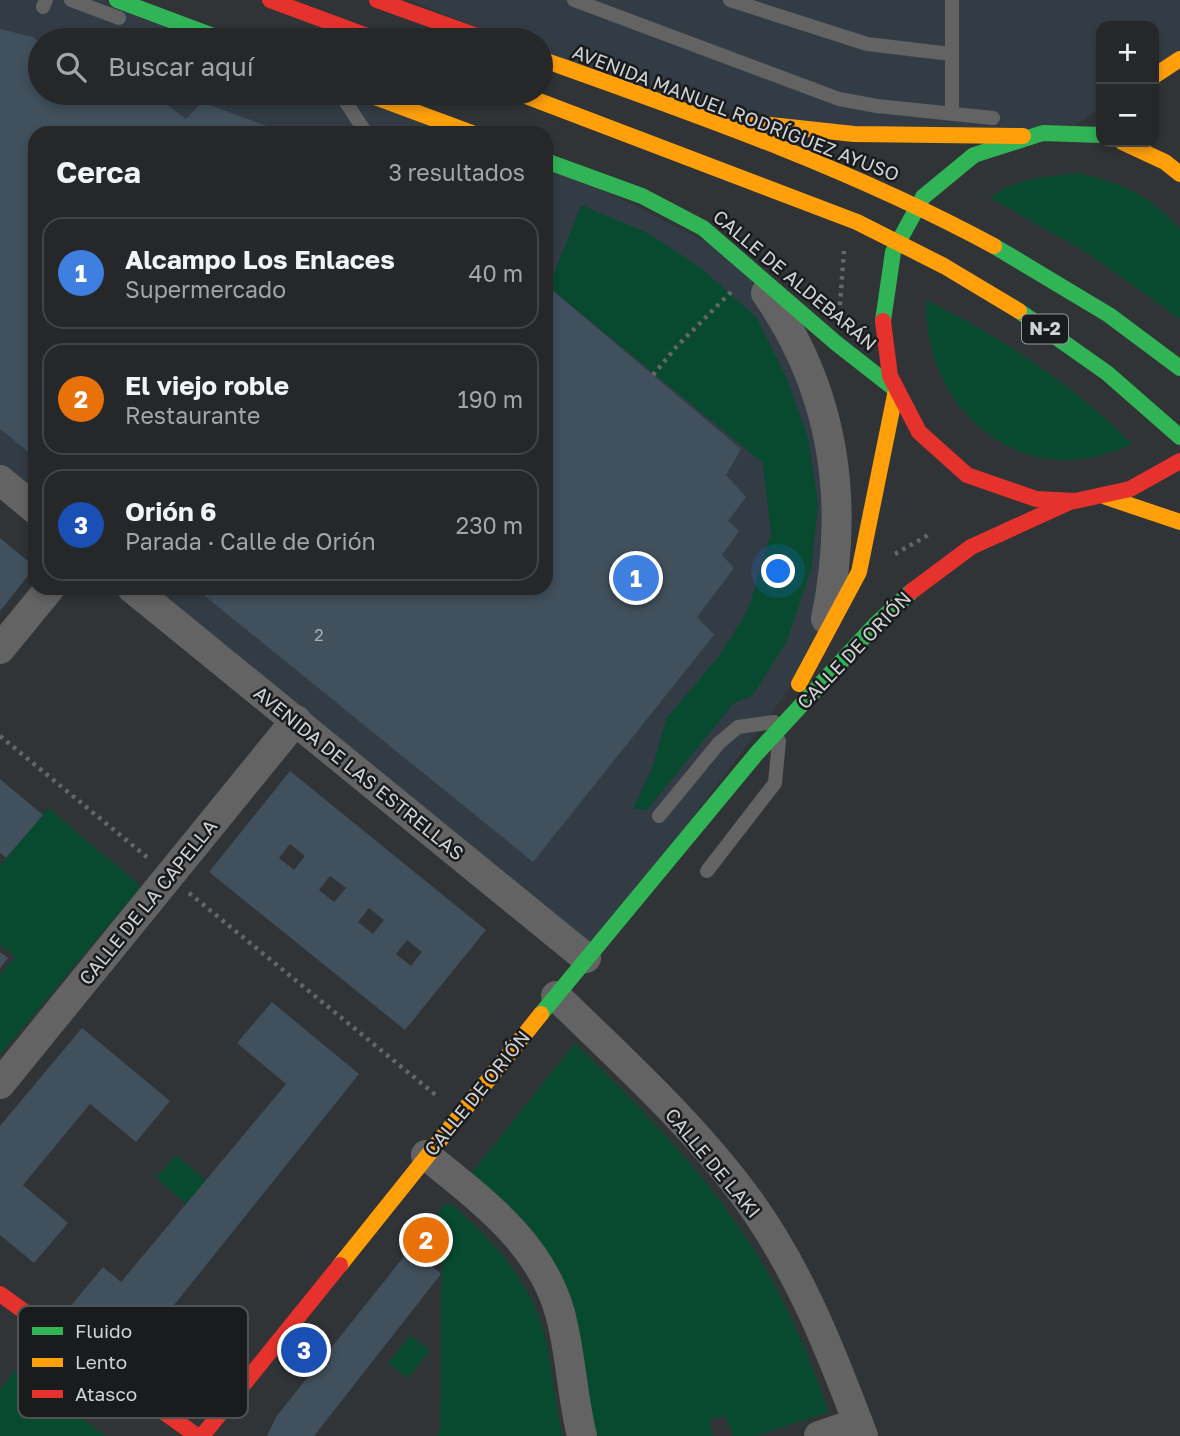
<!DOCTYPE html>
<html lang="es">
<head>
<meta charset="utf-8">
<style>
  :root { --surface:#252728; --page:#313334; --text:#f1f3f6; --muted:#a3a5a8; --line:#424445; --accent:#8abfa5 }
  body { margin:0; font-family:"Golos Text",sans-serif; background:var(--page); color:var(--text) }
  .controls { position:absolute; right:21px; top:21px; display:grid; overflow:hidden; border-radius:14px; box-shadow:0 4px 10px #0003 }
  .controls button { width:63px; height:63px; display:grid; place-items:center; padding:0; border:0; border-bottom:2px solid var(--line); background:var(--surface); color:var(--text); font:35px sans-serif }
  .you { position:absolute; left:779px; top:572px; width:24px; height:24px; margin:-18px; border:5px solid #fff; border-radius:50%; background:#1a73e8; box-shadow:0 0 0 10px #1a73e833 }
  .badge { display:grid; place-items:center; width:46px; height:46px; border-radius:50%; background:var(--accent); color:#fff; font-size:23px; font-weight:700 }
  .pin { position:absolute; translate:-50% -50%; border:4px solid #fff; box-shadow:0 2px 7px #0006 }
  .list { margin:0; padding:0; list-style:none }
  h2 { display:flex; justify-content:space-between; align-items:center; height:91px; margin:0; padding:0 28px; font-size:30px }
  h2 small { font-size:23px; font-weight:400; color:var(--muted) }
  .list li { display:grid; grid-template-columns:46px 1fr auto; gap:21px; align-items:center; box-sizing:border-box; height:112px; margin:0 14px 14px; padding:0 14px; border:2px solid var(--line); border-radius:21px }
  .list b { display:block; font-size:26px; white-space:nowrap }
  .list p { margin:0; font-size:23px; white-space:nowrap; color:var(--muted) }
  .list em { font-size:23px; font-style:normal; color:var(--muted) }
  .icon { flex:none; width:38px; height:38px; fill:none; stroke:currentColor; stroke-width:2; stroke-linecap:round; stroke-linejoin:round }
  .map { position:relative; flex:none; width:1180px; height:1436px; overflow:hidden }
  .search { position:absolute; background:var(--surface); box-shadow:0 4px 10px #0003; left:28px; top:28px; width:525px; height:77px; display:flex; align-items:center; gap:18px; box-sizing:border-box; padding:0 24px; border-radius:38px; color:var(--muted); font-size:26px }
  .panel { position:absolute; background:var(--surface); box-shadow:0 4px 10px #0003; left:28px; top:126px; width:525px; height:469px; border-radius:21px }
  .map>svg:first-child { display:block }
</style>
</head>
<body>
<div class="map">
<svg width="1180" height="1436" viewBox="0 0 1180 1436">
  <rect width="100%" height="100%" fill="#313436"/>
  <g fill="#333c44">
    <polygon points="0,0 117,0 224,40 40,40 40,93 364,93 472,133 35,133 35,508 0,480"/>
    <polygon points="408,0 1180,0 1180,57 1154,74 1154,26 1101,26 1101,108 1067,131 789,128 541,52 541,40 510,40"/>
    <polygon points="546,161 744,261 831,439 819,650 586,958 133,588 546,588"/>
  </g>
  <g fill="#074a2f">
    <path d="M1079,173C1121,182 1153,197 1180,230V319L1086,252L990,198C1015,178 1048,176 1079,173Z"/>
    <polygon points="581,205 648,233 701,268 757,318 787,379 808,438 818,504 811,570 786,643 752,696 734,703 647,810 633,809 653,766 666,719 719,656 748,610 771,534 763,463 549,287"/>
    <path d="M926,300C1000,336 1074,385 1132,444C1025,496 923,413 926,300Z"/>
    <polygon points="48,808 141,886 0,1055 0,975 15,957 0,944 0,866"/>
    <path d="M575,1043C647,1114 719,1186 769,1275C794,1319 812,1365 829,1412L756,1436H733L725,1416L709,1420L713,1436H590L576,1350L466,1180Z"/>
    <polygon points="176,1155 206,1180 186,1204 156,1178"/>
    <path d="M445,1204H451C496,1243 534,1284 547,1345C553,1375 556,1406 562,1436H435L440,1431C442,1370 439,1310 443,1249L426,1229Z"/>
    <polygon points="410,1335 430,1350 408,1378 388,1363"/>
    <polygon points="15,1370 106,1436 0,1436 0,1390"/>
  </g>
  <g fill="#40505c" fill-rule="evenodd">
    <polygon points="0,29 33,37 40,43 40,93 152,93 186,119 202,102 286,133 35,133 35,457 0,429"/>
    <polygon points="546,285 741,449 726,475 746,497 728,521 739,531 722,555 734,568 697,617 714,635 533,862 195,588 546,588"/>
    <polygon points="0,538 35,567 0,611"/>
    <path d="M290,771L486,930L405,1030L209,872ZM290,844L305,856L294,870L279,858ZM330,876L346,888L334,902L319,890ZM369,908L384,920L373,934L358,922ZM407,940L422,952L411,966L396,954Z"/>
    <polygon points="0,779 43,815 6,858 0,853"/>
    <polygon points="0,952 8,958 0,968"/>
    <polygon points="272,1002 359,1074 130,1360 69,1308 103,1267 121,1282 286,1084 237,1043"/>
    <polygon points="82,1028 170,1101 136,1142 90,1104 23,1185 68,1223 34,1263 0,1235 0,1126"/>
    <polygon points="426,1229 443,1249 430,1264 441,1274 314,1436 267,1436 276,1417"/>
  </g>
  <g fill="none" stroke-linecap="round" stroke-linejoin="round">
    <g stroke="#666" stroke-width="4.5" stroke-dasharray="3.5 5" stroke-linecap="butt">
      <polyline points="840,305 844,251"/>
      <polyline points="653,375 677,346 731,292"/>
      <polyline points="895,554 930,534"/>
      <polyline points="0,736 148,858"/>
      <polyline points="189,893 437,1096"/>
    </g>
    <g stroke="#636363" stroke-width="14">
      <polyline points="71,0 119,18"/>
      <polyline points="574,0 839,99 877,106 993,118"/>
      <polyline points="730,0 867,44 951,54"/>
      <polyline points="43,7 46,0"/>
      <polyline points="340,93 366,133"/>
      <polyline points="952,113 952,0"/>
      <polyline points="659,816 719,743 738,727 774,722"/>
      <polyline points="707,871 775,783 779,741"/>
    </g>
    <g stroke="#636363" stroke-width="30">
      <path d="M766,293C835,392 850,502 826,619"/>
      <polyline points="0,480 35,509"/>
      <polyline points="132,588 586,958"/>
      <polyline points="0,649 50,588"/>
      <path d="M556,996C620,1058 689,1121 743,1193C798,1266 831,1351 863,1436"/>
      <polyline points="0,1084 296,720"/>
      <path d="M426,1155C481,1200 540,1242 560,1313C571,1354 572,1396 582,1436"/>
      <polyline points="819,1436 858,1423"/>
    </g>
    <g stroke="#30b455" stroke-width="16">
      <polyline points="117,0 224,40"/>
      <polyline points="546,161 642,196 703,228 836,343 896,390"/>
      <polyline points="994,246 1109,315 1180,368"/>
      <polyline points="1019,311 1107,373 1180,437"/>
      <polyline points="883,321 893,252 923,197 974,155 1043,133 1101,135"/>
      <polyline points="541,1014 757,753 876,624 912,591"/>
    </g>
    <g stroke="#ff9f0a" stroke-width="16">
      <path d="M541,59C695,114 850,168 994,246"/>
      <polyline points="1154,76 1180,59"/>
      <polyline points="364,93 472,133"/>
      <polyline points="518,93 857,222 944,266 1019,311"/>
      <polyline points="753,123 854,134 1023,136"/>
      <polyline points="1122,142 1165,162 1180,174"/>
      <polyline points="1106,497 1180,522"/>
      <polyline points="799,684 859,572 896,390"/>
      <polyline points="340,1265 541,1014"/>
    </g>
    <g stroke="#e5322d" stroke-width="16">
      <polyline points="270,0 378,40"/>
      <polyline points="377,0 488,40"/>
      <polyline points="883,321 890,376 919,432 967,475 1036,499 1075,501 1130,489 1180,461"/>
      <polyline points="912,591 971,547 1072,501"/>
      <polyline points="0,1294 197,1436"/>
      <polyline points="202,1436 340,1265"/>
    </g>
  </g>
  <g text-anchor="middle" stroke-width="5" stroke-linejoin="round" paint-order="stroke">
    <g font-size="16" fill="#abb2b7">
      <text x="319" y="641">2</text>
    </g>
    <rect fill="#191b1d" stroke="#989b9e" stroke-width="2" x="1022" y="314.5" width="46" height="29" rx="5"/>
    <g font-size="18" font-weight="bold" fill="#cfd2d5">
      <text x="1045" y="335">N-2</text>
    </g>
    <g font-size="19" fill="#cfd2d5" stroke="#191b1d">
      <text transform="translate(736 113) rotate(21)" y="7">AVENIDA MANUEL RODRÍGUEZ AYUSO</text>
      <text transform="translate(795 280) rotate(40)" y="7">CALLE DE ALDEBARÁN</text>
      <text transform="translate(854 650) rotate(-46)" y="7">CALLE DE ORIÓN</text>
      <text transform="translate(359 773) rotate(39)" y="7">AVENIDA DE LAS ESTRELLAS</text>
      <text transform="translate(148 902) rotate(-51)" y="7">CALLE DE LA CAPELLA</text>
      <text transform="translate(477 1093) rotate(-51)" y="7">CALLE DE ORIÓN</text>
      <text transform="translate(713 1163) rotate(50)" y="7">CALLE DE LAKI</text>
    </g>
  </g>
  <rect x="18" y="1306" width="230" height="112" rx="10" fill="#191b1d" stroke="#505254" stroke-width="2"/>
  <rect x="32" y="1327" width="31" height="8" fill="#30b455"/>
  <rect x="32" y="1358" width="31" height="9" fill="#ff9f0a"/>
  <rect x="32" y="1390" width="31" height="8" fill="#e5322d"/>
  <g font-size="19" fill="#cfd2d5">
    <text x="75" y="1338">Fluido</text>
    <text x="75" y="1369">Lento</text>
    <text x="75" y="1401">Atasco</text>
  </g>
</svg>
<div class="controls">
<button>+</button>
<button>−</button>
</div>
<div class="you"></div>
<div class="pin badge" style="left:636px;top:578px;background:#3f7fe0">1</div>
<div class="pin badge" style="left:426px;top:1240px;background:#e8710a">2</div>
<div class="pin badge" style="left:304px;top:1350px;background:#1a4fb4">3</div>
<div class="search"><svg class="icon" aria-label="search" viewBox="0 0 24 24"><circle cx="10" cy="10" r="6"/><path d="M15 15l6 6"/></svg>Buscar aquí</div>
<section class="panel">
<h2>Cerca<small>3 resultados</small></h2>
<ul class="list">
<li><span class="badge" style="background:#3f7fe0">1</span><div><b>Alcampo Los Enlaces</b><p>Supermercado</p></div><em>40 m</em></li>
<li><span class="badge" style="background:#e8710a">2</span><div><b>El viejo roble</b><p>Restaurante</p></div><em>190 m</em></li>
<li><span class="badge" style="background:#1a4fb4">3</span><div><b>Orión 6</b><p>Parada · Calle de Orión</p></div><em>230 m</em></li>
</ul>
</section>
</div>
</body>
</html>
